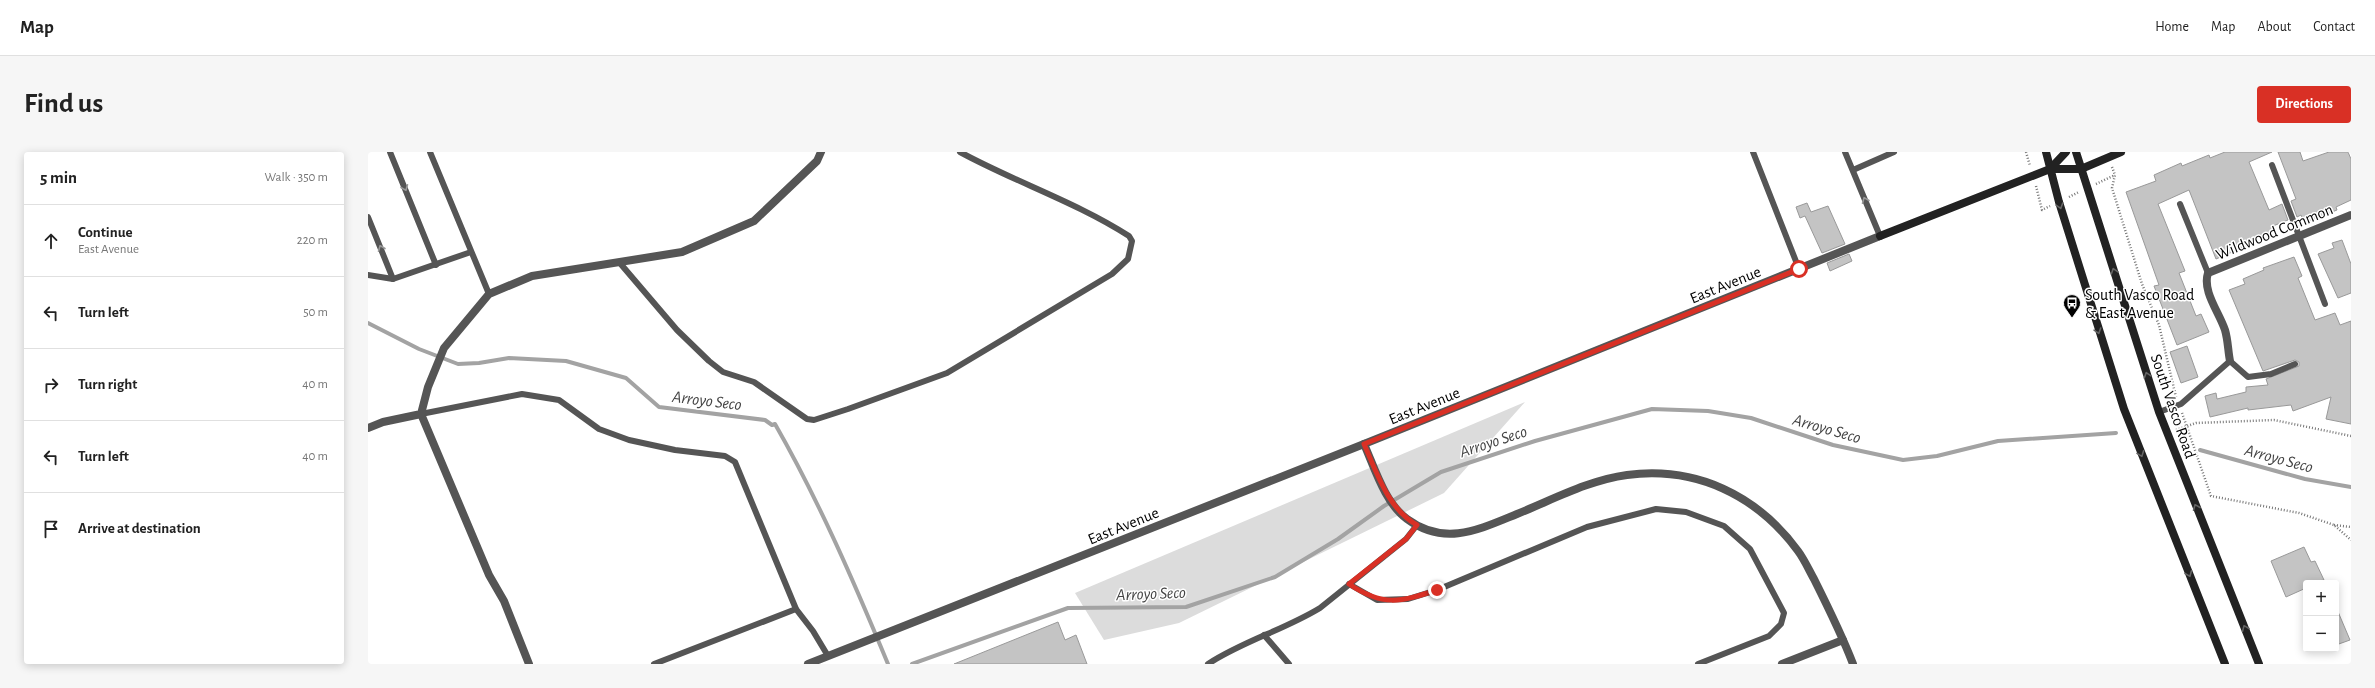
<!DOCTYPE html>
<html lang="en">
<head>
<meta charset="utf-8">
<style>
  :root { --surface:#fff; --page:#f6f6f6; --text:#222; --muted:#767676; --line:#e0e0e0; --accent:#d93025 }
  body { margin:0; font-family:"Alegreya Sans",sans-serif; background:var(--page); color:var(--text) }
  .controls { position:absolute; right:12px; bottom:12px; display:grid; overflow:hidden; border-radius:4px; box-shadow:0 2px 10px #0003 }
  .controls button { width:36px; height:36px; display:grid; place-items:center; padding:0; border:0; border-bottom:1px solid var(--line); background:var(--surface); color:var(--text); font:20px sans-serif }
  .stop { position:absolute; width:12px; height:12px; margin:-9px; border:3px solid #d93025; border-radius:50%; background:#fff }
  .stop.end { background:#d93025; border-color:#fff; box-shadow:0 1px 4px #0008 }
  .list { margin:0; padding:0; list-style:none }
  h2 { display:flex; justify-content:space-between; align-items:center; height:52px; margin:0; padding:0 16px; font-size:17px }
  h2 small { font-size:13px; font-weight:400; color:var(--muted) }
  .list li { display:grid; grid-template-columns:26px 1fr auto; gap:12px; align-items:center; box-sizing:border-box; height:72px; padding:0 16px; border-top:1px solid var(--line) }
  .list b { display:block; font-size:15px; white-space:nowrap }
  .list p { margin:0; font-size:13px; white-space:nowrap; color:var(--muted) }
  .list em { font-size:13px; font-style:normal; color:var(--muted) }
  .icon { flex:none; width:22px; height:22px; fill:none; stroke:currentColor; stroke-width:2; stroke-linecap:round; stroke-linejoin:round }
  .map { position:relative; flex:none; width:1983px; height:512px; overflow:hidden; border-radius:4px }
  header { display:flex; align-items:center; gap:24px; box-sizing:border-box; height:56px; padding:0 20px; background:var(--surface); border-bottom:1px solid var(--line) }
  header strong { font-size:19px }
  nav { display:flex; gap:22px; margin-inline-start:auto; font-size:14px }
  .intro { display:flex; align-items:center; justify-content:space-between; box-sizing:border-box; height:96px; padding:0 24px }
  h1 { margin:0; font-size:28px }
  .button { padding:10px 18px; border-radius:4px; background:var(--accent); color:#fff; font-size:14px; font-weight:700 }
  main { display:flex; gap:24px; padding:0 24px }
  aside { flex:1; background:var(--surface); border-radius:4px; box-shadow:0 2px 10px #0003 }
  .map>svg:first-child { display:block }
</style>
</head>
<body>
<header>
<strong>Map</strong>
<nav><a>Home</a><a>Map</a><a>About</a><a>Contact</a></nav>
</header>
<div class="intro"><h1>Find us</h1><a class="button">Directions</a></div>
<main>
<aside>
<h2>5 min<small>Walk · 350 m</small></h2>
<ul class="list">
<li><svg class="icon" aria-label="ahead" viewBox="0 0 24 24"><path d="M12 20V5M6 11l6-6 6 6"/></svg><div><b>Continue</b><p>East Avenue</p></div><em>220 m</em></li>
<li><svg class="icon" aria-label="left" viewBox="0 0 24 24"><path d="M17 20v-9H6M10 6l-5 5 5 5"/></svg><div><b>Turn left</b></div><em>50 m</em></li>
<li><svg class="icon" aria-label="right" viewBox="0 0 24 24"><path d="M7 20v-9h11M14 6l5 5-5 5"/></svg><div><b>Turn right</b></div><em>40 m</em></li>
<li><svg class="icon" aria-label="left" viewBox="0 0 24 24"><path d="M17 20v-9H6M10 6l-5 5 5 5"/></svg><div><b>Turn left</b></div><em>40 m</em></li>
<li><svg class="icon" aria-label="arrive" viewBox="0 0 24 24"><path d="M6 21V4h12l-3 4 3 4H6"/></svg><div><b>Arrive at destination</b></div></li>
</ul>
</aside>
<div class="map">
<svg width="1983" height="512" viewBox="0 0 1983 512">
  <rect width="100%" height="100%" fill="#fff"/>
  <polygon fill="#dcdcdc" points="1157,250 1076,341 811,471 736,488 707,441"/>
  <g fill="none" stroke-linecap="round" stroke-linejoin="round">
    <g stroke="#a3a3a3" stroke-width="4">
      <path d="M0,171L51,197L90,212L111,211L141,206L198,209L258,226L291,255L397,268L404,273L407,272C451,349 486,430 520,512"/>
      <polyline points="1832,298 1937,327 1983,335"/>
      <polyline points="544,512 700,456 818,455 907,425 970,387 1016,354 1073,320 1167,289 1284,257 1340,259 1383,266 1465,293 1535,308 1569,304 1630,289 1748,281"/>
    </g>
  </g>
  <g fill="#c4c4c4" stroke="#999">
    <polygon points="1857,0 1904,0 1881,10 1901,58 1914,52 1920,68 1905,74 1907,78 1876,91 1878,94 1848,107 1821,38 1790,52 1817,119 1811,121 1828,164 1833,162 1841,180 1809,193 1786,134 1791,133 1758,40 1788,29 1786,23 1813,11 1814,14 1841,3 1842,6"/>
    <polygon points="1910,0 1932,0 1935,9 1961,0 1980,0 1983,7 1983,48 1968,55 1969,58 1936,71 1933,63 1929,65 1923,49 1928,47"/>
    <polygon points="1439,51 1443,60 1460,54 1477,92 1454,101 1437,64 1432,66 1428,55"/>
    <polygon points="1974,88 1983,112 1983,141 1970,146 1950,102 1966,96 1964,91"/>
    <polygon points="1481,102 1484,109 1462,119 1459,111"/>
    <polygon points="1926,105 1934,124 1930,126 1947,168 1967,161 1972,173 1983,169 1983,272 1958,267 1963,245 1925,259 1923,253 1880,258 1880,256 1842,265 1837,244 1848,241 1849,247 1878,240 1878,235 1900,233 1898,227 1931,214 1931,210 1927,208 1895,219 1861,138 1877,132 1875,127 1896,118 1895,116"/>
    <polygon points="1819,194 1830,225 1813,231 1802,200"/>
    <polygon points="1936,395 1943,410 1947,409 1956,428 1938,431 1938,436 1918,445 1903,409"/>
    <polygon points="1968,455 1982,488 1968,493"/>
    <polygon points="690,470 697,488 708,483 719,512 586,512"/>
  </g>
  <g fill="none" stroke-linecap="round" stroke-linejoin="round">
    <g stroke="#777" stroke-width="2.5" stroke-dasharray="1 2" stroke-linecap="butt">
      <polyline points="1658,0 1662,14"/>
      <polyline points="1744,15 1747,23 1744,36 1774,132 1791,173 1808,245"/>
      <polyline points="1728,32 1747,23"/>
      <polyline points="1668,34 1674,58 1682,54"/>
      <polyline points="1701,45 1711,40"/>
      <polyline points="1814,261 1843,344 1931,361 1966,373 1983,388"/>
      <polyline points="1808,278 1828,271 1906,268 1983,284"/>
      <polyline points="1966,373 1983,375"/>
    </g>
    <g stroke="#555" stroke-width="6">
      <polyline points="22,0 68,113"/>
      <polyline points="62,0 121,142"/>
      <polyline points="1385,0 1431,117"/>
      <polyline points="1477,0 1512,84"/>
      <polyline points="1904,13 1957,152"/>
      <polyline points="1485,18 1526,0"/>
      <polyline points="1812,52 1840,121"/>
      <polyline points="0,65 25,127"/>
      <path d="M251,110L309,178L341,209L355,220L386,230L439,267L446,268L480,257L579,221L744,122L760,107L764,89L761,84C708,50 647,30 592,0"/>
      <polyline points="0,123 25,127 103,100"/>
      <polyline points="1791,260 1813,252 1862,209 1880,225 1903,222 1927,212"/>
      <polyline points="53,262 154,242 191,248 231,277 261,288 307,298 357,304 367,310 428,457 445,479 460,504"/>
      <polyline points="981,432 1009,448 1040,447 1069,438 1219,375 1288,357 1318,360 1356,374 1382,397 1416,461 1413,472 1401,484 1330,512"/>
      <polyline points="896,483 921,512"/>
      <polyline points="286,512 428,457"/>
      <path d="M840,512C875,489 916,478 952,456L1038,387L1049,373"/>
    </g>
    <g stroke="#555" stroke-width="8">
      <path d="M1862,209C1860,199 1860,188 1857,178C1851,160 1834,139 1840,121L1983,63"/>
      <polyline points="53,262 121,423 136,449 161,512"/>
      <polyline points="0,276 15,270 53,262 60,235 76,196 121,142 164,124 314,100 386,69 449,9 453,0"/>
      <path d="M996,292C1007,317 1017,351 1039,367C1077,395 1112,377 1149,362C1184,348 1221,328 1259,323C1328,314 1389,343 1430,399C1436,407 1441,418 1446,427C1460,455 1474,483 1485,512"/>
      <polyline points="1414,512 1475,488"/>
    </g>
    <polyline stroke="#555" stroke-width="8" points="440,512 996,292 1512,84"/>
    <g stroke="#222" stroke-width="8">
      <polyline points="1678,0 1691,50 1756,257 1857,512"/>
      <polyline points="1708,0 1791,260 1891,512"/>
      <polyline points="1682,17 1698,0"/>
      <polyline points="1512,84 1682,17 1713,17 1753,0"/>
    </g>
  </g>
  <defs><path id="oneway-chevron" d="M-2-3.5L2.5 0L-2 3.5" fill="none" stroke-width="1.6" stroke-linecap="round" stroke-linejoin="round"/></defs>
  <g stroke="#999">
    <use href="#oneway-chevron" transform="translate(37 36) rotate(68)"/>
    <use href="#oneway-chevron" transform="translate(1497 48) rotate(-112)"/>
    <use href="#oneway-chevron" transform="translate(13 96) rotate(-112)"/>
  </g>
  <g stroke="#646464">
    <use href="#oneway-chevron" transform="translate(1692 54) rotate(73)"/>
    <use href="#oneway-chevron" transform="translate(1746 119) rotate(-108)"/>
    <use href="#oneway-chevron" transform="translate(1730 179) rotate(72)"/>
    <use href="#oneway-chevron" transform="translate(1779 223) rotate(-108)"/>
    <use href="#oneway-chevron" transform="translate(1773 302) rotate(69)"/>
    <use href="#oneway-chevron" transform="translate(1828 355) rotate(-112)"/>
    <use href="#oneway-chevron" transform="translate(1821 422) rotate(68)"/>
    <use href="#oneway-chevron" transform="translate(1877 476) rotate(-112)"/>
  </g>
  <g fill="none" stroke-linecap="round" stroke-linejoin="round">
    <path stroke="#d93025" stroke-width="5" d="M1069,438C1032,450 1015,455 981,432L1038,387L1049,373C1020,357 1009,321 996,292L1431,117"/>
  </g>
  <defs>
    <g id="bus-pin" transform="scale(0.9)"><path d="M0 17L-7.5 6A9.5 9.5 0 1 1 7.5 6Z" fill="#000" stroke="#fff"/><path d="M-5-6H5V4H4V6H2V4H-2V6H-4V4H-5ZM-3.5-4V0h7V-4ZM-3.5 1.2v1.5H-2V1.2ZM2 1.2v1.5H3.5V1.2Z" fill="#fff"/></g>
  </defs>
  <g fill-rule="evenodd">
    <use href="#bus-pin" x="1704" y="151"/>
  </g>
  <g text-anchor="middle" stroke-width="3" stroke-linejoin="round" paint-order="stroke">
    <g font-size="16" fill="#000" stroke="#fff">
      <text transform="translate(1906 79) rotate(-22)" y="6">Wildwood Common</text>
      <text transform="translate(1357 132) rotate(-22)" y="6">East Avenue</text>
      <text transform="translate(1056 253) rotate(-22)" y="6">East Avenue</text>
      <text transform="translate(1806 254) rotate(71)" y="6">South Vasco Road</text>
      <text transform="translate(755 373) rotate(-22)" y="6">East Avenue</text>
    </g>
    <g font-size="16" fill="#000" stroke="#fff" text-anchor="start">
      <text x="1717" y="148">South Vasco Road<tspan x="1717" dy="18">&amp; East Avenue</tspan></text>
    </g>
    <g font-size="17" font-style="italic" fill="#444" stroke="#fff">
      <text transform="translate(339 248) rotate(7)" y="6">Arroyo Seco</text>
      <text transform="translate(1459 276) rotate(16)" y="6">Arroyo Seco</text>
      <text transform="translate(1125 289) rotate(-18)" y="6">Arroyo Seco</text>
      <text transform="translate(1911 306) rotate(15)" y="6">Arroyo Seco</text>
      <text transform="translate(783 441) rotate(-2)" y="6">Arroyo Seco</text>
    </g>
  </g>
</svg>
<div class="controls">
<button>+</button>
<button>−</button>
</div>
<div class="stop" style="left:1431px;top:117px"></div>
<div class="stop end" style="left:1069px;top:438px"></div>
</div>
</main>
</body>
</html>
